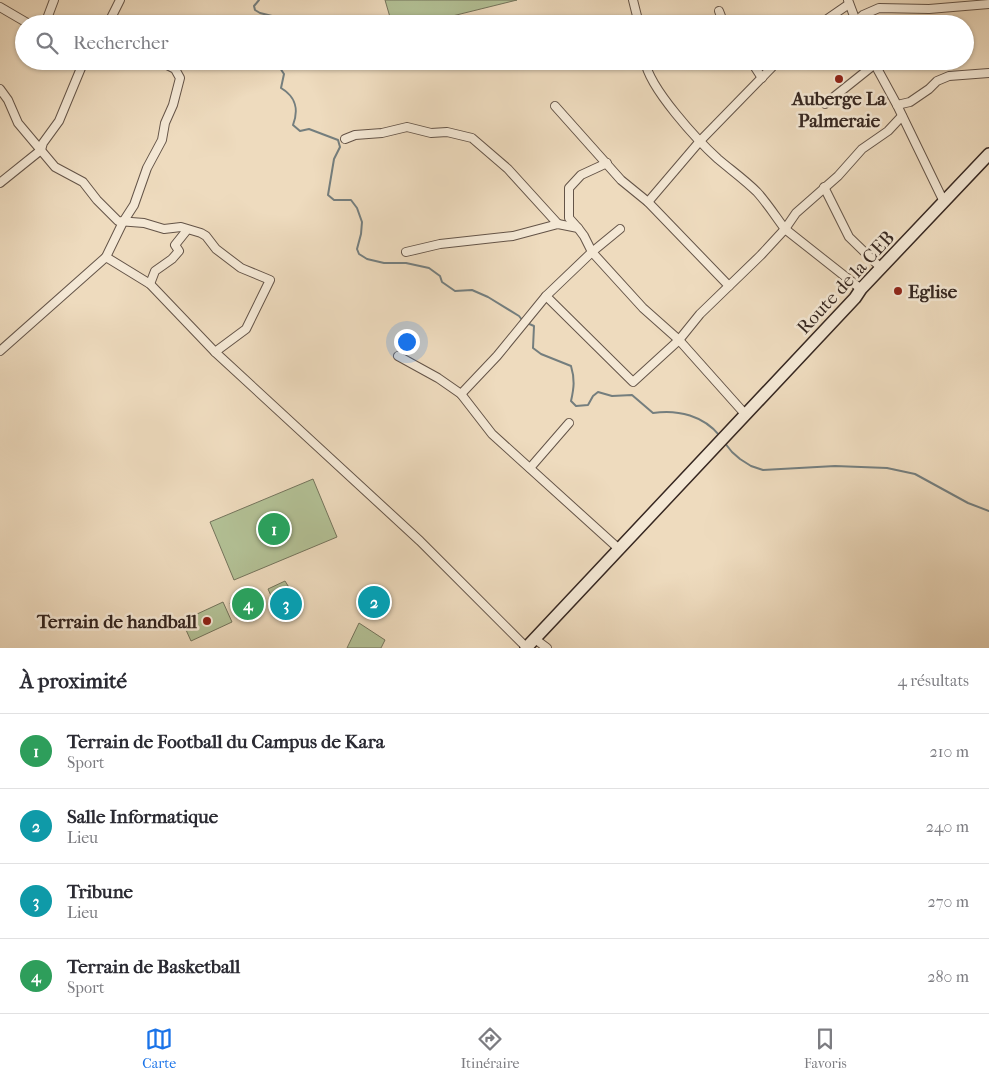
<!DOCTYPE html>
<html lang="fr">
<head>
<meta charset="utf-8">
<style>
  :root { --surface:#fff; --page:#f7f7f7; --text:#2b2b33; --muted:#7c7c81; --line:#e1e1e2; --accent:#1a73e8 }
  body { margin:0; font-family:"IM FELL French Canon",serif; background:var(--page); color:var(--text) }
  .you { position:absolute; left:406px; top:341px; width:18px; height:18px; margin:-12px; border:4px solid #fff; border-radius:50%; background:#1a73e8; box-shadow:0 0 0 8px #1a73e833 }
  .badge { display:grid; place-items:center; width:32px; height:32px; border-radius:50%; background:var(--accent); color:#fff; font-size:16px; font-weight:700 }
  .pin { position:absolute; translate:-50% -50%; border:2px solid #fff; box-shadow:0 1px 5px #0006 }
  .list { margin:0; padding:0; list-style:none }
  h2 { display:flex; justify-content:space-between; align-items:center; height:65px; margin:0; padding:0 20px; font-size:21px }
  h2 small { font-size:16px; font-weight:400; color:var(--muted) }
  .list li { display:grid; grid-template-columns:32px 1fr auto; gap:15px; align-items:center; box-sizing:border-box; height:75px; padding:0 20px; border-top:1px solid var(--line) }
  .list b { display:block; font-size:19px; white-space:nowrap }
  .list p { margin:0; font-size:16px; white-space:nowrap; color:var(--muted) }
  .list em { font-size:16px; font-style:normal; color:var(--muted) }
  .icon { flex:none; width:28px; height:28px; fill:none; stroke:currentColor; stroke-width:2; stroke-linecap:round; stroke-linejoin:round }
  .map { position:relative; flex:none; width:989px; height:648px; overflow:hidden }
  .search { position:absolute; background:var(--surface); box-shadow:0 1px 4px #0004; left:15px; right:15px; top:15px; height:55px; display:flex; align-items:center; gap:12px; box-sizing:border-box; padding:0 18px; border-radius:28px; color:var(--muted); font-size:19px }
  .sheet { height:365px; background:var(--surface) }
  nav { display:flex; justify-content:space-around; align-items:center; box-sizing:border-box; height:70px; border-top:1px solid var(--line); background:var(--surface); font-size:14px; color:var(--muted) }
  nav a { display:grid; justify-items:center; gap:2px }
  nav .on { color:var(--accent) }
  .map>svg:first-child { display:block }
</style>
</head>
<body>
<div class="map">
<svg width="989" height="648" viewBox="0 0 989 648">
  <rect width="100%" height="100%" fill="#eedbbe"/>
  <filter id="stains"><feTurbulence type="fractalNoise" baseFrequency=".004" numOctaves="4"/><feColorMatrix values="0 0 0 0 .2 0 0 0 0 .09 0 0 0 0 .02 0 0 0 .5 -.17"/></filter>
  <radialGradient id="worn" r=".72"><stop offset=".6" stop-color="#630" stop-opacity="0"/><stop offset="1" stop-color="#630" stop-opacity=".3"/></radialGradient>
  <g fill="#b3c196" stroke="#74745c">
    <polygon points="385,0 517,0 420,24 392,24"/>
    <polygon points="313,479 337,537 234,580 210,522"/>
    <polygon points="285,581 290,589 272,598 268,589"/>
    <polygon points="258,590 265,605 237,618 230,603"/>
    <polygon points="223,602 232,622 191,641 182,621"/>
    <polygon points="359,623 385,640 381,648 347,648"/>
  </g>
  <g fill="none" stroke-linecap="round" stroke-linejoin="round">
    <g stroke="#747e7e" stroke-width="2">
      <polyline points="259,0 254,6 255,10 260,13 272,16 275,24"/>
      <path d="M278,61V65L284,74L281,88C296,97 299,109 293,125L300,131L309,129L338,140L340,147L334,159L328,195L334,200H351L357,208L362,222L361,234L357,249L359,254L367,259L384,263H406L429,268L440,276L442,282L455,291L472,290L488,297L519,316L523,321"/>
      <path d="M527,323L534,326L533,348L541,354L571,366C575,379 574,388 571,401L576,406L588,405L593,396L598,392L612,396L632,395L653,413C678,409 704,416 720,436"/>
      <polyline points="724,442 732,452 740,459 751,466 763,470 835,466 887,468 915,474 968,503 989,511"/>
    </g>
    <g stroke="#645448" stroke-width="10">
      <g id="minor">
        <polyline points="633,0 639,24"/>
        <polyline points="848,0 857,24"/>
        <polyline points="0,7 29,24"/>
        <polyline points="719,11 724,24"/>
        <polyline points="856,21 863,15 879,8 929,9 989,4"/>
        <polyline points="45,24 54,0"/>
        <polyline points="108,24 120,0"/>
        <polyline points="820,24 849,4"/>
        <path d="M645,61C649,88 698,141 718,159C731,170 745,180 757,192C767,203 776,217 785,229L796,213L838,176L862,149L888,131L902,116"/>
        <polyline points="751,61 762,78"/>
        <polyline points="873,61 897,105 944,202"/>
        <polyline points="0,89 8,100 18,123 55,167 83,182 97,200 118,221 144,223 164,229 181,227 201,233 206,236 216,249 241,268 270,280 246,329 215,352"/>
        <polyline points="825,104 875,64"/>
        <polyline points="897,105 910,102 929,89 937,81 949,76 989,73"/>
        <polyline points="555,106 621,180 648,202 729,286"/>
        <polyline points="345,139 355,135 382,133 407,127 431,133 447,132 472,138 508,169 558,224"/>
        <polyline points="0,183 41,150 43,143 59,121 81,68 86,61"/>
        <polyline points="824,187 849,237 881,268"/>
        <polyline points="648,202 700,141 778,61"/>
        <polyline points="578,228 569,218 569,188 581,175 607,163"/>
        <polyline points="406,252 440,244 513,236 558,224 578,228 584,236 592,252 643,308 679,340 745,414"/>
        <polyline points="106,257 123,222 134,205 147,168 162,140 165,123 173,105 180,78 175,69 159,61"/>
        <polyline points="150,284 155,271 172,259 179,251 175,245 187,230"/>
        <polyline points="546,296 633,382 679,340 700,314 761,255 785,229 861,289"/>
        <polyline points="0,351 106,257 150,284 215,352 420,541 527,648"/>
        <polyline points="398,356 438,378 461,394 492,434 619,549"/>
        <polyline points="461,394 497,356 546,296 592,252 620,229"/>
        <polyline points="530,468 569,423"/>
        <polyline points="535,639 547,648"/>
      </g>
    </g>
    <g stroke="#362721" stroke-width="14">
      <polyline id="secondary" points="526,648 855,298 861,289 989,154"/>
    </g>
    <use href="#minor" stroke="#f4e8d5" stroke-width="8"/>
    <use href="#secondary" stroke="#f4e8d5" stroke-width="11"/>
  </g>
  <g fill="#8f2418" stroke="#f4e8d5" stroke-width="2">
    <circle cx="839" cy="79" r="5"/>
    <circle cx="898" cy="291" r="5"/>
    <circle cx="207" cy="621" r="5"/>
  </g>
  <g text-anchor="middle" stroke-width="5" stroke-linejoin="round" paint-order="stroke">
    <g font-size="19" font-weight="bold" fill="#362721" stroke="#f4e8d5">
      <text x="839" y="105">Auberge La<tspan x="839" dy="22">Palmeraie</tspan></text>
      <text x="908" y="298" text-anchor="start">Eglise</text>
      <text x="197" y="628" text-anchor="end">Terrain de handball</text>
    </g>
    <g font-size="19" fill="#362721" stroke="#f4e8d5">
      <text transform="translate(845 282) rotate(-47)" y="7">Route de la CEB</text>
    </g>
  </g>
  <rect width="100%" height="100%" filter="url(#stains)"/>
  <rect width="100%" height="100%" fill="url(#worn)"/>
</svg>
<div class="you"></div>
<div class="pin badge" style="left:274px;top:529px;background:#2e9e5b">1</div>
<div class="pin badge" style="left:374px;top:602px;background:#0f9aa8">2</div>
<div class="pin badge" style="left:286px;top:604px;background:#0f9aa8">3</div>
<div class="pin badge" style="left:248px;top:604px;background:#2e9e5b">4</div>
<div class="search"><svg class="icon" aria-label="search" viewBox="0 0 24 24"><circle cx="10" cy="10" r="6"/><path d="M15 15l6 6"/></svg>Rechercher</div>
</div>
<section class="sheet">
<h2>À proximité<small>4 résultats</small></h2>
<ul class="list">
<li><span class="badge" style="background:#2e9e5b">1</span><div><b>Terrain de Football du Campus de Kara</b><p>Sport</p></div><em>210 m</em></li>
<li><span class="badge" style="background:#0f9aa8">2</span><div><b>Salle Informatique</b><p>Lieu</p></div><em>240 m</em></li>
<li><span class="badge" style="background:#0f9aa8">3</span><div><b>Tribune</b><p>Lieu</p></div><em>270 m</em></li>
<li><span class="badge" style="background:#2e9e5b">4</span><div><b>Terrain de Basketball</b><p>Sport</p></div><em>280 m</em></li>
</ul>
</section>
<nav>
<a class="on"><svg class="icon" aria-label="map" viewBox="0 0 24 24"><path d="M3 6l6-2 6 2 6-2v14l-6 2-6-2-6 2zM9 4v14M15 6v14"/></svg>Carte</a>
<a><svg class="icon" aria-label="directions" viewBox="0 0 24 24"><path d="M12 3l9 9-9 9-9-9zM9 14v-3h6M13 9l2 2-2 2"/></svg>Itinéraire</a>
<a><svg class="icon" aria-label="saved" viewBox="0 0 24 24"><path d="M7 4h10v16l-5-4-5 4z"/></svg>Favoris</a>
</nav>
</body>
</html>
